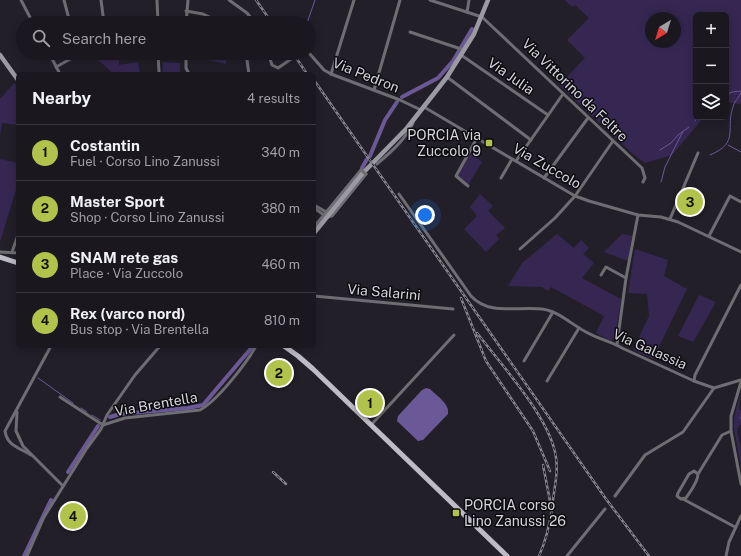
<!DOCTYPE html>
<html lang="en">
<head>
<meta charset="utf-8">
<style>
  :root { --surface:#1a171f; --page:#232028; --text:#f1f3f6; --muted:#9f9fa4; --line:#38363d; --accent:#b2c34c }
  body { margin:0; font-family:"Public Sans",sans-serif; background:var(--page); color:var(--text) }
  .controls { position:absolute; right:12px; top:12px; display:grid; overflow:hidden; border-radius:6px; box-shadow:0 2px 10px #0003 }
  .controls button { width:36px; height:36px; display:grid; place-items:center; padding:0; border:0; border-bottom:1px solid var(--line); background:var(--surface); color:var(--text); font:20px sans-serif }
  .compass { position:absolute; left:645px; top:12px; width:36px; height:36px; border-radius:50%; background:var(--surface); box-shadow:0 2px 10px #0003; rotate:218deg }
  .you { position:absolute; left:425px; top:215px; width:14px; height:14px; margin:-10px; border:3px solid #fff; border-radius:50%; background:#1a73e8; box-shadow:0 0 0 6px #1a73e833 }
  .badge { display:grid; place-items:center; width:26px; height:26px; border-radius:50%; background:var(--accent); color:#111; font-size:13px; font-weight:700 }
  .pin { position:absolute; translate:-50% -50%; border:2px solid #fff; box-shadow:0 1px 4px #0006 }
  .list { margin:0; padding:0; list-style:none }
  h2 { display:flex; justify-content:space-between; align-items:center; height:52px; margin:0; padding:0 16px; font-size:17px }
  h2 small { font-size:13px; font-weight:400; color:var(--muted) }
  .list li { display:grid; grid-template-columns:26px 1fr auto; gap:12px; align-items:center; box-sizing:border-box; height:56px; padding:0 16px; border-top:1px solid var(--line) }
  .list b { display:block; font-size:15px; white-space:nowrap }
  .list p { margin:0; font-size:13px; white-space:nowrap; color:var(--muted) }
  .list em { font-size:13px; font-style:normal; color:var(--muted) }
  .icon { flex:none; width:22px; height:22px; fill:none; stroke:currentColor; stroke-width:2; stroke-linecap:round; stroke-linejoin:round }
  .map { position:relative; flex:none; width:741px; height:556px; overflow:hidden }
  .search { position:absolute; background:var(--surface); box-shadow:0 2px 10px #0003; left:16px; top:16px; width:300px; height:44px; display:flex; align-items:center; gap:10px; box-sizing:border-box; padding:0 14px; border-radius:22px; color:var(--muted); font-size:15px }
  .panel { position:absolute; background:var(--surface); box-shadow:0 2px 10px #0003; left:16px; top:72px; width:300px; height:276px; border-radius:6px }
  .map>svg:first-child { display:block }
</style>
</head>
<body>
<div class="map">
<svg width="741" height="556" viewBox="0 0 741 556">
  <rect width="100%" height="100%" fill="#221f29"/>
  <g fill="#352752" fill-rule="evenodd">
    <path d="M565,0H741V104L726,102V15H696V117H704L672,155L645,163L633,154L559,85L585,58L567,40L589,18L575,5L572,7ZM651,18H675V42H651Z"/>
    <polygon points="204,53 222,53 226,59 226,64 204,59"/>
    <polygon points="119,55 119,65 138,62 140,74 114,74 97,59"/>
    <polygon points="163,62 180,63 180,74 162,74"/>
    <polygon points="14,83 18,86 18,125 2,123 0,136 0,99"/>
    <polygon points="470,153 482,162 468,185 457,176"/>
    <polygon points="0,159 18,163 18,183 0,242"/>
    <polygon points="480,194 493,206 488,211 505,228 496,235 499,239 486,252 464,229 477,216 470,207"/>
    <polygon points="557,234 574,248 581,240 589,248 583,254 594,263 582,278 621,299 615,338 611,341 596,333 604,316 551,287 548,291 542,287 508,286 522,263"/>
    <polygon points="622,234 632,236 628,261 604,252"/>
    <polygon points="635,249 668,260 664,276 687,289 653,359 633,350 649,316 647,294 628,293"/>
    <polygon points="699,295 716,302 693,342 678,336"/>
    <polygon points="741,391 739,410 741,410 741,425 739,425 737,430 741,448 741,466 734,429 734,418"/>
  </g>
  <path fill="#6b5997" d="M426,388L430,389C437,396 450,404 448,414L423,440L418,441L397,421L398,416L422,390Z"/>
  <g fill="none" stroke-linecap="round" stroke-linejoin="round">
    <g stroke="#6b5997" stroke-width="1">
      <polyline points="307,23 315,0"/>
      <polyline points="726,95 732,92 741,91"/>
      <polyline points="695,121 698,117"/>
      <polyline points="728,145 741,152"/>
      <polyline points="660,150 671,143 678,135 689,127"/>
      <path d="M710,155C741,142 724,129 734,104C736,100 739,97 741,93"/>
      <polyline points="661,182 665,167 683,131"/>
      <polyline points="38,378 73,403"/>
      <polyline points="81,408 87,412"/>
      <polyline points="92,415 100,420"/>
      <polyline points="740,418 741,418"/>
    </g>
    <g stroke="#6b5997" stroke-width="4">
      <polyline points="402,97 438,78 453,61 472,29"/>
      <polyline points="370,156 385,120 397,102"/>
      <polyline points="362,168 367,159"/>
      <polyline points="110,417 120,414 188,408 203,405 253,346"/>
      <polyline points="68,472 98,426"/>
      <polyline points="24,556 51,500"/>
    </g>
    <g stroke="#6e6d72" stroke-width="3">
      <polyline points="21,0 33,23"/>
      <polyline points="64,0 70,23"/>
      <polyline points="101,0 104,23"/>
      <polyline points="157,0 158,23"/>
      <polyline points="229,0 247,13 255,23"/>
      <polyline points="430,0 482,17 642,168 645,178 643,182"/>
      <polyline points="186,11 203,14 222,23"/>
      <polyline points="467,12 469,0"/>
      <polyline points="186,23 188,0"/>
      <polyline points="410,32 464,50"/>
      <polyline points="49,53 60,74"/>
      <polyline points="158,53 159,72"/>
      <polyline points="186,53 186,68 189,74"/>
      <polyline points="246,53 249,74"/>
      <polyline points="268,53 272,65 278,68 294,57"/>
      <polyline points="309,53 324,70 331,74 400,100 421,110"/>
      <polyline points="298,54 300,53"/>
      <polyline points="461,55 548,115"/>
      <polyline points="56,67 81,53"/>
      <polyline points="331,74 354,0"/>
      <polyline points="447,77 531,140"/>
      <polyline points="374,90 400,0"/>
      <polyline points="424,107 575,196 589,201 638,215 661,217 678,222 741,252"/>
      <polyline points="516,161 563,94"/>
      <path d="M377,164C391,152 405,140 413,123"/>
      <polyline points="501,178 512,159"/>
      <polyline points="544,178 588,118"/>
      <polyline points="468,186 456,176 477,138"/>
      <path d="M399,194L471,296C489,316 518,306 542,309C559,311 573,326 588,333C599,339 612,342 622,348L694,381L714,388"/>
      <polyline points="314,205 328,213"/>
      <polyline points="314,208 324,215"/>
      <polyline points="327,217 332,216 366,174"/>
      <polyline points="670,219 698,153"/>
      <polyline points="314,227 361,170"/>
      <polyline points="709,236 730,196 741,202"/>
      <polyline points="520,249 555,218 575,196 613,141"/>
      <polyline points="0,252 18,253"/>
      <polyline points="12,252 18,235"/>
      <polyline points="601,275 606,267 626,278"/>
      <polyline points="314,296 453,309"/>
      <polyline points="617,344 626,278 638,215"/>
      <polyline points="524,361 553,312"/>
      <polyline points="547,381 579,328"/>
      <polyline points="694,381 695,375 741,285"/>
      <polyline points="741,382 731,416 731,431 741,484"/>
      <polyline points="60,397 103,425"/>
      <polyline points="17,412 16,431 23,446 63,486"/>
      <path d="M103,425L125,418L200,410C217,401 246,364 256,346"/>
      <polyline points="371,425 454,335"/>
      <path d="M31,455C20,448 7,446 5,431L51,346"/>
      <path d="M698,474L694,471L689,474L678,493L677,496L681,499L686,498C690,492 698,482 698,474L722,435L731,431"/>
      <polyline points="615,496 645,455 683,432 714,388 741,380"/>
      <polyline points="683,499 735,527"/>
      <polyline points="27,556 44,517 87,448 101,429 107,415 135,375 160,346"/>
      <polyline points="567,556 605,509"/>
      <polyline points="726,556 729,542 741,516"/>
    </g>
    <g stroke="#9b99a1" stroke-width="4.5">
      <polyline points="0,55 18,80"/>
      <polyline points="314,233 362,174 407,128 447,77 474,34 488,0"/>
    </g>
    <g stroke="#bdbbc6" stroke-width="5">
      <polyline points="0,257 18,263"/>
      <polyline points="284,346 298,356 313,369 507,556"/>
    </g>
    <g stroke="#86848c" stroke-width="2.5">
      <g id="rail">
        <polyline points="256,0 272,23"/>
        <polyline points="293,53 307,74"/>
        <polyline points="314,80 606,499 649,556"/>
        <polyline points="461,298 486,361 533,431 550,471"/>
        <path d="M477,333C501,364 547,415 555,452C559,468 555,484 553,500C551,520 547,538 539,556"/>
        <polyline points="543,465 550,501"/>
        <polyline points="273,472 286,484"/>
      </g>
    </g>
    <use href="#rail" stroke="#0b0a0e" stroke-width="1" stroke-dasharray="3" stroke-linecap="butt"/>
    <polyline stroke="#6e6d72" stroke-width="3" points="361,170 366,174"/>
  </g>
  <g fill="#b2c34c" stroke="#0b0a0e" stroke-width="1.5">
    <rect x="485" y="139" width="8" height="8" rx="2"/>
    <rect x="452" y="509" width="8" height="8" rx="2"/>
  </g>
  <g text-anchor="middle" stroke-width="3" stroke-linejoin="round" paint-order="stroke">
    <g font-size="14" fill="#d5d4da" stroke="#0b0a0e">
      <text transform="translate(366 75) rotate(22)" y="5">Via Pedron</text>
      <text transform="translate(511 76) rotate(35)" y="5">Via Julia</text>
      <text transform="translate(575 90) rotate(44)" y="5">Via Vittorino da Feltre</text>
      <text transform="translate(547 166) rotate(30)" y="5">Via Zuccolo</text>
      <text transform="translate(384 292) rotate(5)" y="5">Via Salarini</text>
      <text transform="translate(650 349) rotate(24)" y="5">Via Galassia</text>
      <text transform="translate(156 404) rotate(-10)" y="5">Via Brentella</text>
    </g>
    <g font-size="14" fill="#d5d4da" stroke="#0b0a0e" text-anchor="end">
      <text x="481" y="140">PORCIA via<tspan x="481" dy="16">Zuccolo 9</tspan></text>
      <text x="464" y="510" text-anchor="start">PORCIA corso<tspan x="464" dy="16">Lino Zanussi 26</tspan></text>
    </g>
  </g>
</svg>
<div class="controls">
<button>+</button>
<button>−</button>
<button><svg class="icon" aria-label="layers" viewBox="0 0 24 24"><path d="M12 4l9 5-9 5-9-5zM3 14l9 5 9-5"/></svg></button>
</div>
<svg class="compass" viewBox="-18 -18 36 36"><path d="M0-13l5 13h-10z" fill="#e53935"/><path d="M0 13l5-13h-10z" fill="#9f9fa4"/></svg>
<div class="you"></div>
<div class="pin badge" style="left:370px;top:403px">1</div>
<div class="pin badge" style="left:279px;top:373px">2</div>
<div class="pin badge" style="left:690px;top:202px">3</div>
<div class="pin badge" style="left:73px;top:516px">4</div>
<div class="search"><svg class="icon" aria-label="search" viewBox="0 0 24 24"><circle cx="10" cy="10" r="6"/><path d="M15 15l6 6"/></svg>Search here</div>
<section class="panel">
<h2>Nearby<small>4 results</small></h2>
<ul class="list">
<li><span class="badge">1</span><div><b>Costantin</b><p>Fuel · Corso Lino Zanussi</p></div><em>340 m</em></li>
<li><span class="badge">2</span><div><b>Master Sport</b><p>Shop · Corso Lino Zanussi</p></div><em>380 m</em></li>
<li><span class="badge">3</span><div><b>SNAM rete gas</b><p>Place · Via Zuccolo</p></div><em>460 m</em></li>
<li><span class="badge">4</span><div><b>Rex (varco nord)</b><p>Bus stop · Via Brentella</p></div><em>810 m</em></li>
</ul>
</section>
</div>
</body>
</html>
